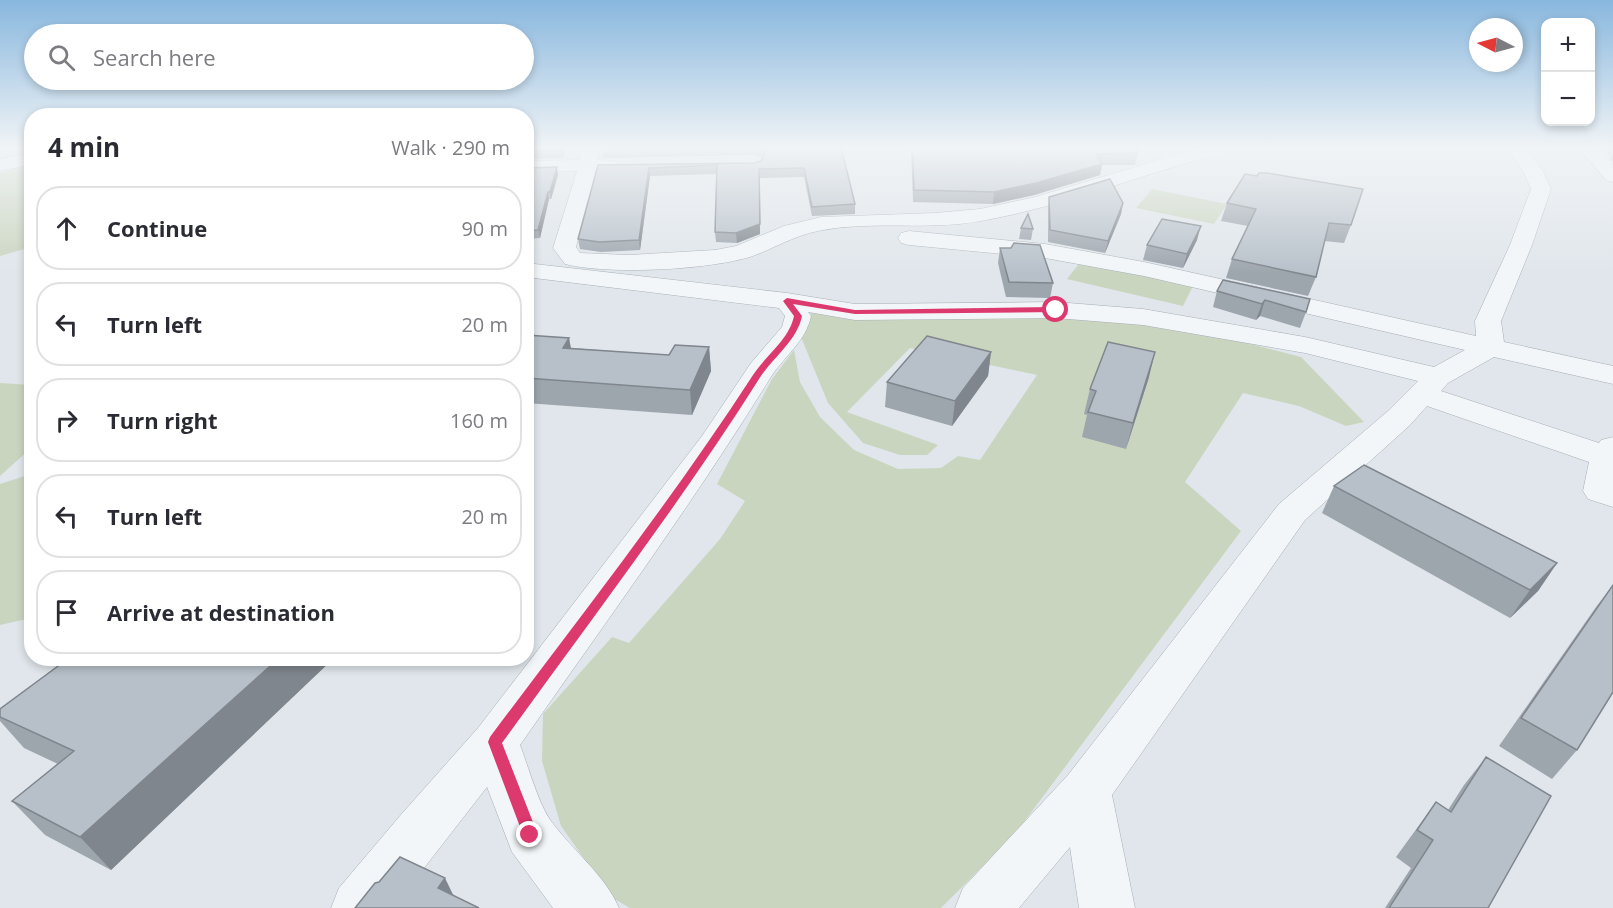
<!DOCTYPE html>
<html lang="en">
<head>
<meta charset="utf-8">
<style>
  :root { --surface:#fff; --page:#f7f7f7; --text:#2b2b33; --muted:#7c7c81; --line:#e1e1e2 }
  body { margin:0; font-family:"Open Sans",sans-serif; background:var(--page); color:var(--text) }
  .controls { position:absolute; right:18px; top:18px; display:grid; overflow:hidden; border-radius:12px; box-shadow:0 3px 9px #0003 }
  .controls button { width:54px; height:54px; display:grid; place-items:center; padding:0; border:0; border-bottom:2px solid var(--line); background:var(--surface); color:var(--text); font:30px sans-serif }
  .compass { position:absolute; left:1469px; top:18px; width:54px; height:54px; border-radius:50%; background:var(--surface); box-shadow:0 3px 9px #0003; rotate:276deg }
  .stop { position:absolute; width:18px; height:18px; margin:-14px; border:4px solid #dc396f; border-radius:50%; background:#fff }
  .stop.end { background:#dc396f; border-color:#fff; box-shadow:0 2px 6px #0008 }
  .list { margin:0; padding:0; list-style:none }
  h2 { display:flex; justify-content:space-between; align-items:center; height:78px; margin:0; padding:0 24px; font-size:26px }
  h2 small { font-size:20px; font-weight:400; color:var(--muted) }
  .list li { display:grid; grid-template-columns:39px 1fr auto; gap:18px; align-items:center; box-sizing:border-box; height:84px; margin:0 12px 12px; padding:0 12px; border:2px solid var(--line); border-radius:24px }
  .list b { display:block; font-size:22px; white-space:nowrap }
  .list em { font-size:20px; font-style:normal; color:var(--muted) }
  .icon { flex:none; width:33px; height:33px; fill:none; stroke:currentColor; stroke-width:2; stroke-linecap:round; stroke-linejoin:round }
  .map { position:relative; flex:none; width:1613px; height:908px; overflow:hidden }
  .search { position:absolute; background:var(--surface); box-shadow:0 3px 9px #0003; left:24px; top:24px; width:510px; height:66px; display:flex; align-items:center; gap:15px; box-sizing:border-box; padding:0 21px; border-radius:33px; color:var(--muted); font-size:22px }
  .panel { position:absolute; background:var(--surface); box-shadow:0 3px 9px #0003; left:24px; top:108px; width:510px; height:558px; border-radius:24px }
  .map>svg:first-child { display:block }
</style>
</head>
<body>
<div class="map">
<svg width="1613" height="908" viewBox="0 0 1613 908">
  <rect width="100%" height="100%" fill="#e0e6eb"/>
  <g fill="#cad5c0">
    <polygon points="31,163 31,247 0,256 0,173"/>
    <polygon points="1152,189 1227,204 1214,224 1136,208"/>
    <polygon points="1082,260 1194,284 1183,306 1067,279"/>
    <polygon points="813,309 1069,316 1199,331 1301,357 1364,422 1346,426 1299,406 1243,393 1185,482 1241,531 1015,834 941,908 630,908 611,897 561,826 542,761 543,714 612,637 629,643 720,539 745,501 717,484 772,379 794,350 800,382 820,417 854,450 898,469 941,468 958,456 980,460 1037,375 910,348 847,412 938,445 927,455 900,455 863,443 828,403 801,337"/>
    <polygon points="0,383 32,385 31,448 0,476"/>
    <polygon points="31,474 31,618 0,625 0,484"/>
  </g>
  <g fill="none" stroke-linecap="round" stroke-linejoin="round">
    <g stroke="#a5aeb6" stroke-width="1">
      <g id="minor">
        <path d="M582,147H600L598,160L615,161L617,165L615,169L596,171L576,247L580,253L629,255L715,250L736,246L784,226L821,217L935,213L980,209L1035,197L1202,147H1233L1230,151C1147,172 1066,206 981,221C927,231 871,220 818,231C793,236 773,249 750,257C706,270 609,275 565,264L553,248L577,171L526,173V161L580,160Z"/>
        <path d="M1507,147H1525L1543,171L1551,189L1532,245L1501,321L1504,342L1613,366V384L1494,357L1448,383L1441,391L1599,443L1601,440L1613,437V507L1588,499L1583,491L1589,462L1427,406L1410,425L1305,520L1112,795L1135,908H1079L1070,847L1019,908H955L963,888L1068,775L1279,504L1388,411L1418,381L1305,353L1143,325L1056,318L855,320L808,312L811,316C806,342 782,358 769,380C692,505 604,624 520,745C528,766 539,805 551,821C573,851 605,875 619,908H553L512,852L487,787L393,908H331L339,888L399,817L478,728L702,436L751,363L782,327L785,316L779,308L526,277V263L787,293L855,304L1056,302L1143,309L1305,337L1434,367L1465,350L1144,276L1045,258L909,245L901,243L898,238L901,233L909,231L1045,244L1144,262L1476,336L1475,321L1510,245L1531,189L1523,171Z"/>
        <polygon points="1578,147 1597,147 1613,165 1613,182 1606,180"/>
        <polygon points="32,153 32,164 0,171 0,159"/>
      </g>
    </g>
    <use href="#minor" fill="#f3f6f8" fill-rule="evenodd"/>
  </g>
  <g fill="#9da5ad">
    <polygon points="526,147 566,147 563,158 526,159"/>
    <polygon points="602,147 841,147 855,204 855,214 812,216 804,177 759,178 760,234 737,243 716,242 715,232 717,174 650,176 640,250 601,252 580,249 578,239 598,165 754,163 761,161 763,158 762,157 754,155 603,158"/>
    <polygon points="911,147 1137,147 1138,153 1135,165 1102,165 1100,175 1034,195 993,204 913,202"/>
    <polygon points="1602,147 1613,147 1613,162 1610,159 1611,157"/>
    <polygon points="526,168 558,175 551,199 549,199 540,238 526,239"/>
    <polygon points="1049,197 1123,203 1121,214 1105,253 1048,242 1048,208"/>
    <polygon points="1227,203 1351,225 1344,243 1324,241 1316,277 1308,296 1226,278 1232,259 1248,226 1221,221"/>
    <polygon points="1021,228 1033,229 1031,240 1019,239"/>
    <polygon points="1197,240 1183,268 1143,260 1147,245"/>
    <polygon points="1000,248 1053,283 1050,298 1006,297 998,263"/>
    <polygon points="1223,280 1306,312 1300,328 1260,316 1256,320 1213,307 1217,291"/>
    <polygon points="526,335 569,338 571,348 669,355 709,347 711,371 692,415 526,403"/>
    <polygon points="991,352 988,376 952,426 885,407 887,382"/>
    <polygon points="1149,377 1126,449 1082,437 1087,415 1084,414 1090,389"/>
    <polygon points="1334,486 1557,563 1538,591 1510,618 1322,513"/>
    <polygon points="1613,585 1577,750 1552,779 1499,746 1596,607"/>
    <polygon points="69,658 334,658 111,870 45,835 12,801 58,764 24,748 0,721 0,709"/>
    <polygon points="1486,757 1488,908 1385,908 1411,868 1396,857 1436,802 1448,810 1464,785"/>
  </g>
  <g fill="#80868d">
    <polygon points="563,147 566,147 563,158 562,151"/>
    <polygon points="1102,164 1100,175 1034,195 993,204 994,192"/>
    <polygon points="557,167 558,175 551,199 550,192"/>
    <polygon points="649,168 650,176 640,250 639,240"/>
    <polygon points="759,169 760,234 737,243 736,233"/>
    <polygon points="548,192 549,199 540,238 538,230"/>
    <polygon points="1123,203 1121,214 1105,253 1108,241"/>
    <polygon points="1201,226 1197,240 1183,268 1187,254"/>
    <polygon points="1265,300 1260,316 1256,320 1262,304"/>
    <polygon points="569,338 573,362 563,348"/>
    <polygon points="709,347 711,371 692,415 690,390"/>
    <polygon points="991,352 988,376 952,426 955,401"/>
    <polygon points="1155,352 1149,377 1126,449 1133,423"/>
    <polygon points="1557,563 1538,591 1510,618 1530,590"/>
    <polygon points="279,658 334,658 111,870 80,837"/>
    <polygon points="445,878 458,905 438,888"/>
  </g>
  <g fill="#b7c0c9" stroke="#80868d" stroke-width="1.5">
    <polygon points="526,147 563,147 562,151 526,152"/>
    <polygon points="602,147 716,147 601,149"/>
    <polygon points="756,147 841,147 855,204 812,207 804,168 759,169 760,224 736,233 715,232 717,165 649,168 639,240 599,242 578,239 598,165 754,163 761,161 765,153 761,148"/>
    <polygon points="912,147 1137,147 1138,153 1096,154 1102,164 1036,183 994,192 914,190"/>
    <polygon points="557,167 550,192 548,192 538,230 526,231 526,168"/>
    <polygon points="1259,173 1267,173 1363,189 1351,225 1329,223 1316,277 1232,259 1256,209 1227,203 1245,174 1257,176"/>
    <polygon points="1110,179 1123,203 1108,241 1050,230 1049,197"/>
    <polygon points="1028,214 1033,229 1021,228"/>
    <polygon points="1162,219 1201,226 1187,254 1147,245"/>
    <polygon points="1014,243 1040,245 1053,283 1009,282 1000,248 1011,248"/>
    <polygon points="1223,280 1310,299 1306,312 1265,300 1262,304 1217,291"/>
    <polygon points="526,335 569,338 563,348 669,355 675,345 709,347 690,390 526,378"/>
    <polygon points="927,336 991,352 955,401 887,382"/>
    <polygon points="1108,342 1155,352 1133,423 1088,412 1096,391 1090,389"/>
    <polygon points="1364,465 1557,563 1530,590 1334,486"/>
    <polygon points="1613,585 1613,692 1577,750 1521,718"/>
    <polygon points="69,658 279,658 80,837 12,801 74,751 0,717 0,709"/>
    <polygon points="1486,757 1551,796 1488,908 1389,908 1433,840 1417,830 1436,802 1451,812"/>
    <polygon points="400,857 445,878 438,888 479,908 355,908 375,883 379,882"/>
  </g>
  <linearGradient id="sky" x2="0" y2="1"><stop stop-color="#88b7de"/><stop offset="0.54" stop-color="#f1f4f6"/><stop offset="1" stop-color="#f1f4f6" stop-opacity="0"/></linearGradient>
  <rect width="1613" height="274" fill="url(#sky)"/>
  <path fill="#dc396f" d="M787,298L855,310L1056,307L1060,310L1056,312L855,314L793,304L802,316C797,341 773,357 759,379C680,504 589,622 502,743L538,835L536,840L530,842L525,840L488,742L490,737C579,618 672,500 753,375C766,355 789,340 794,316L783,301Z"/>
</svg>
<div class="controls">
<button>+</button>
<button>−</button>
</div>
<svg class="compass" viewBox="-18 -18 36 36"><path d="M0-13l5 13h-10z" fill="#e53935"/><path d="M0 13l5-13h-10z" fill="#7c7c81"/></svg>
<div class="stop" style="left:1056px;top:310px"></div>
<div class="stop end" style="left:530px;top:835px"></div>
<div class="search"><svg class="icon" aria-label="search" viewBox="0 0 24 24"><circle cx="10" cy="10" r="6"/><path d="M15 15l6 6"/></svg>Search here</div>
<section class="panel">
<h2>4 min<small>Walk · 290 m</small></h2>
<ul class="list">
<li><svg class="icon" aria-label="ahead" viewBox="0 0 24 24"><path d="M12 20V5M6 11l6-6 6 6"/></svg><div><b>Continue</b></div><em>90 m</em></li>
<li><svg class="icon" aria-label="left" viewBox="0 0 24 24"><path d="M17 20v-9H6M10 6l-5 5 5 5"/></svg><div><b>Turn left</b></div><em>20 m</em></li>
<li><svg class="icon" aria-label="right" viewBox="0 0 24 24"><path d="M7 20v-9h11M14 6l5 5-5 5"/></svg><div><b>Turn right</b></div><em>160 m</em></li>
<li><svg class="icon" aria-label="left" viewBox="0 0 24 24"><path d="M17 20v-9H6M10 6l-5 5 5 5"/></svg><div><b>Turn left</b></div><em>20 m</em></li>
<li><svg class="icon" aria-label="arrive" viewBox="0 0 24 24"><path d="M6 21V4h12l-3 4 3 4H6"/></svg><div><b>Arrive at destination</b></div></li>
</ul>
</section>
</div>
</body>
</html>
